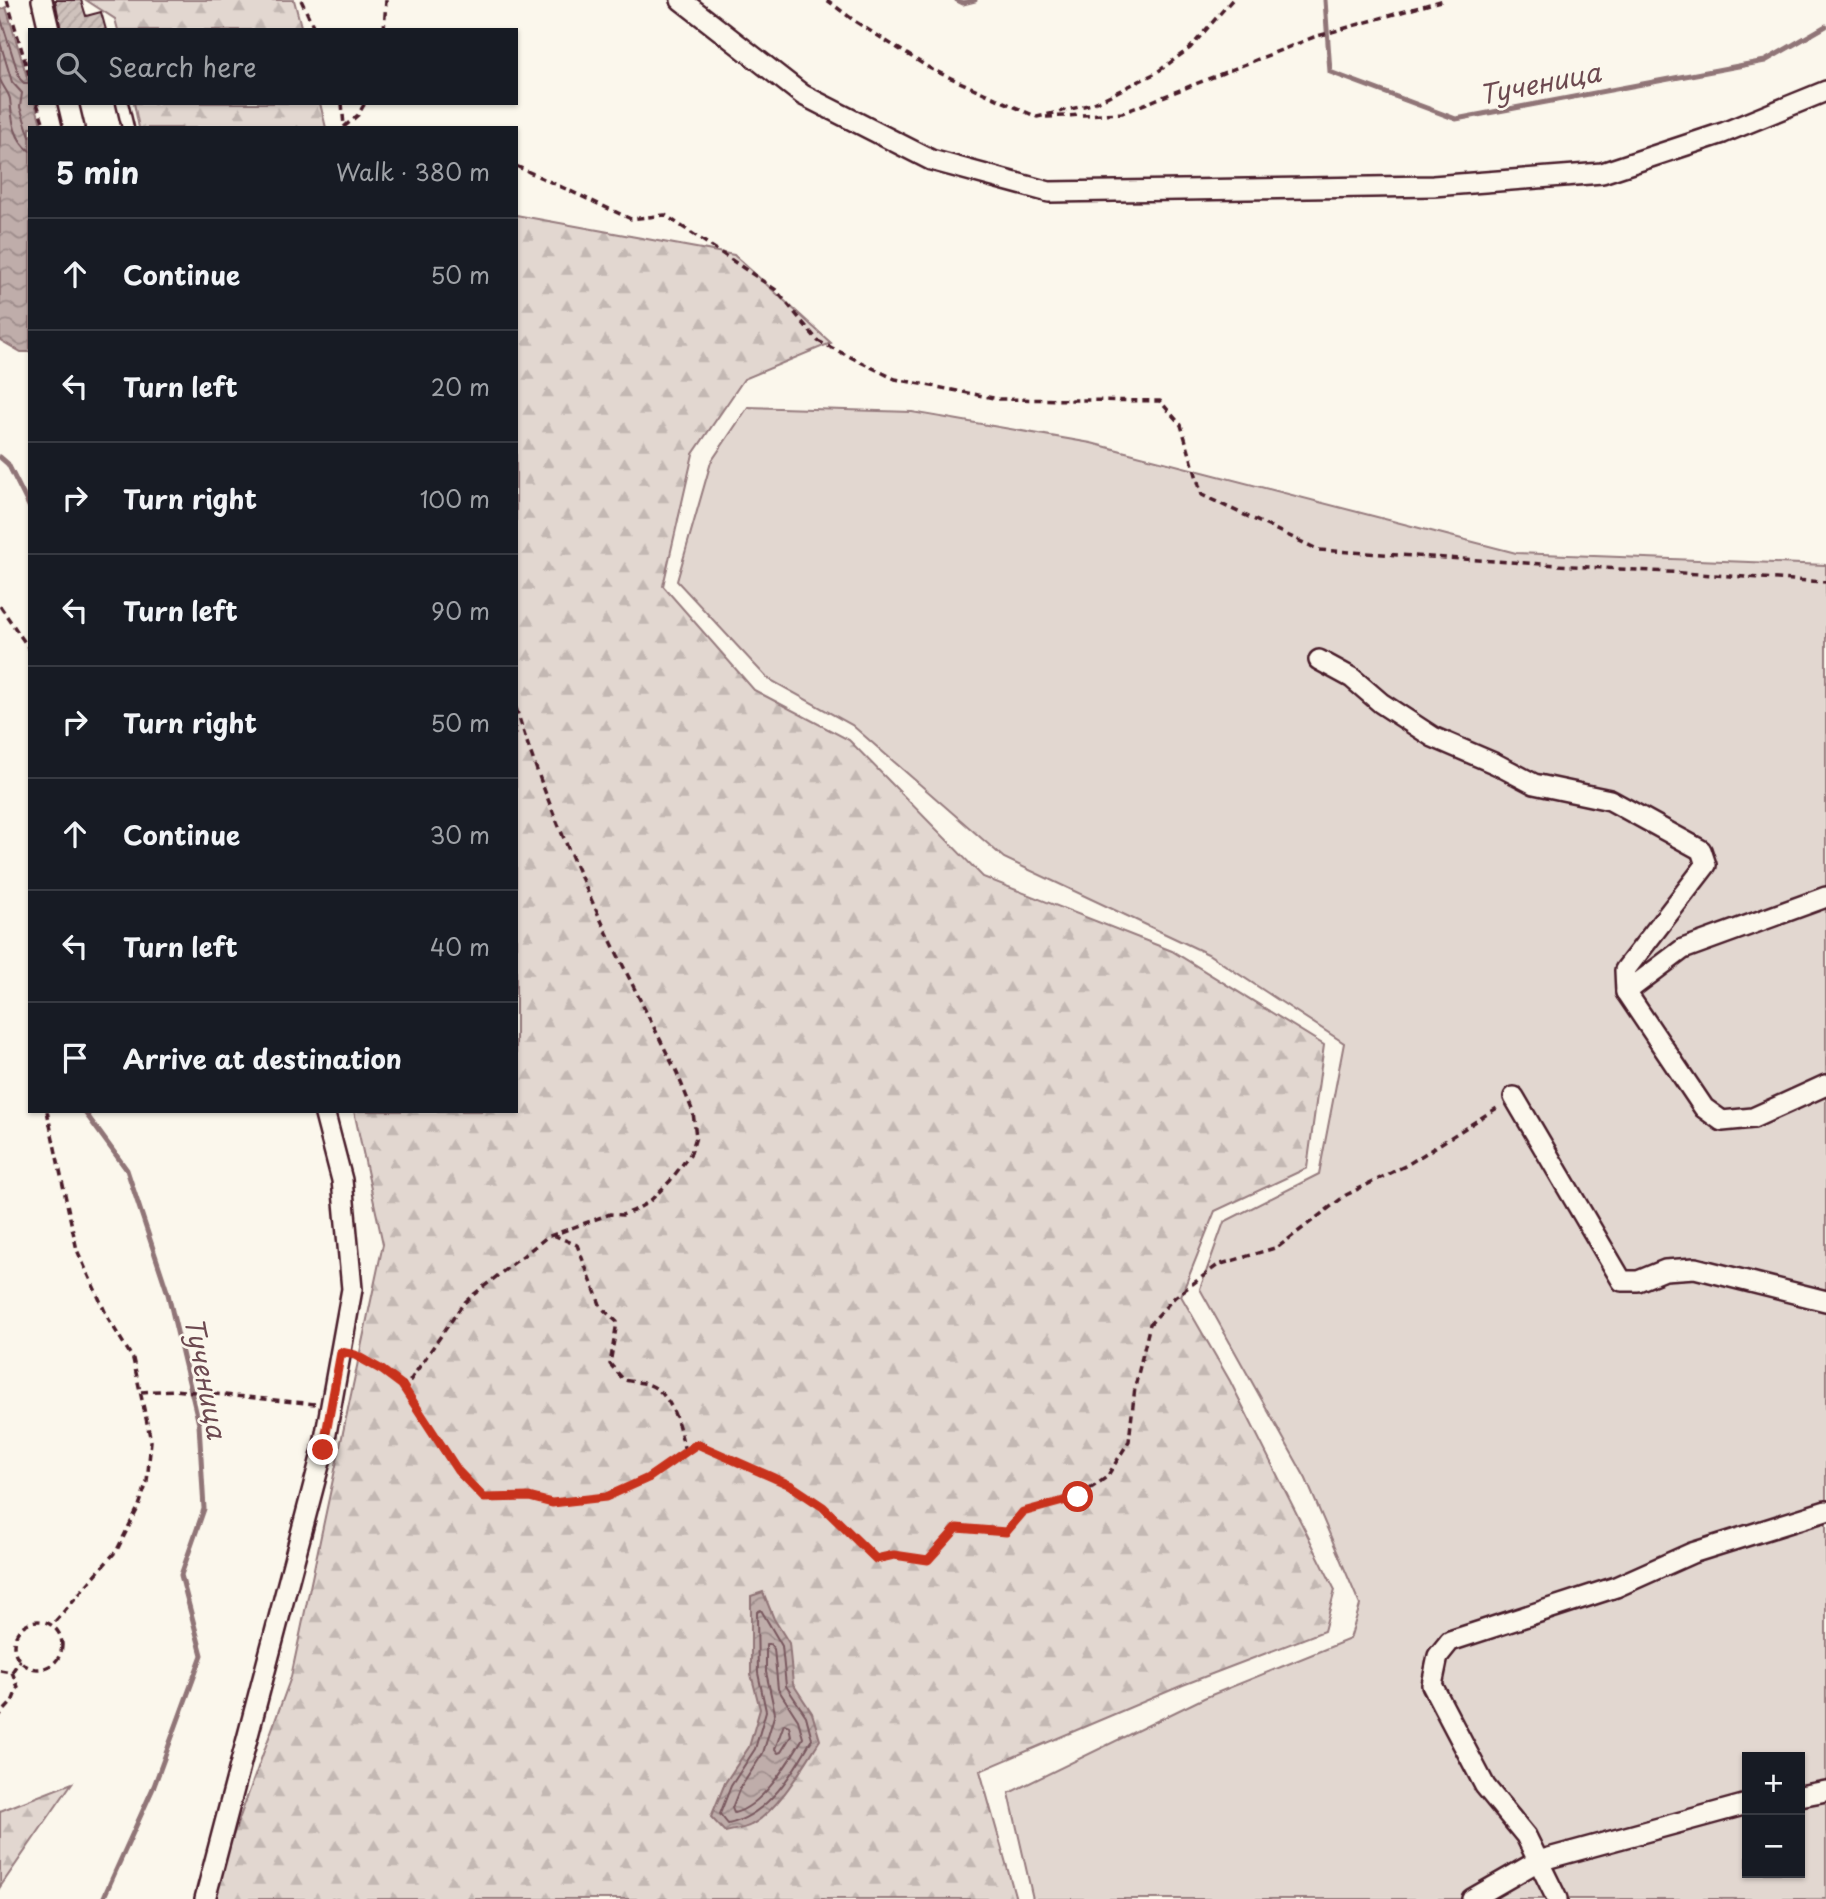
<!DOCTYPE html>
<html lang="en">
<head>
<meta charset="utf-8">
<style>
  :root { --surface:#171b24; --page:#242831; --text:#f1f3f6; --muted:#9ea1a6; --line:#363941 }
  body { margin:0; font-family:"Playpen Sans",sans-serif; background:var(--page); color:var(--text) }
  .controls { position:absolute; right:21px; bottom:21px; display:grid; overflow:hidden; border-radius:0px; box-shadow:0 2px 5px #0004 }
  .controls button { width:63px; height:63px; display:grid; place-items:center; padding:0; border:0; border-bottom:2px solid var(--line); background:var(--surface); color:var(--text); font:35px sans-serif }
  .stop { position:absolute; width:21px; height:21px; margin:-16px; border:5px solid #c8321e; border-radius:50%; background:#fff }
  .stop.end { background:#c8321e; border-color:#fff; box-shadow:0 2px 7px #0008 }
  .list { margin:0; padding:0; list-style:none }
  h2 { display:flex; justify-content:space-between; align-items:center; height:91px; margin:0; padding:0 28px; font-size:30px }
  h2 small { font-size:23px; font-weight:400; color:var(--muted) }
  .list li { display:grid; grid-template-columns:46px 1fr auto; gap:21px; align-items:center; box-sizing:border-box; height:112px; padding:0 28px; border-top:2px solid var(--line) }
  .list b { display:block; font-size:26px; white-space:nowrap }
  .list em { font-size:23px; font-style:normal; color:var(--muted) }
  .icon { flex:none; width:38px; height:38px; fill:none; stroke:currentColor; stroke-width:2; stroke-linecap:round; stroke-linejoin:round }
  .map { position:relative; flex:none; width:1826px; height:1899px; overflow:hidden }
  .search { position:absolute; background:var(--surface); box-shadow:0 2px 5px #0004; left:28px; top:28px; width:490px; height:77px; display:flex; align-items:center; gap:18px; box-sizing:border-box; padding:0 24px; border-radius:0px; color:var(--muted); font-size:26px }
  .panel { position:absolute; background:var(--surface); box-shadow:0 2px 5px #0004; left:28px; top:126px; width:490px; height:987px; border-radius:0px }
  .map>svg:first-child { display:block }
</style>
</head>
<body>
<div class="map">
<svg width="1826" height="1899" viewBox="0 0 1826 1899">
  <defs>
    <pattern id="forest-firs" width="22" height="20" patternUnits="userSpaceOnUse" patternTransform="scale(1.75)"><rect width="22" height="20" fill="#e2d7d0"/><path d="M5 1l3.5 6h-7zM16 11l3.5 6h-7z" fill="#c3b8b3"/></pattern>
    <pattern id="water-waves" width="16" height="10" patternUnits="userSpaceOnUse" patternTransform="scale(1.75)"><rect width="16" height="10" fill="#bfadaa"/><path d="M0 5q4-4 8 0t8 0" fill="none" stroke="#9d8c8b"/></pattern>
    <pattern id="building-hatch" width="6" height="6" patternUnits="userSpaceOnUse" patternTransform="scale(1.75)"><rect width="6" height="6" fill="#cfc2bc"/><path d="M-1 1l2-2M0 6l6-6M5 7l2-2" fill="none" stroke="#b3a6a2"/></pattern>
  </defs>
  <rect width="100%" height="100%" fill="#fbf7ec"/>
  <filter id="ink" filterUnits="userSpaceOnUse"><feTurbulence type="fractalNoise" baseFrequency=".0143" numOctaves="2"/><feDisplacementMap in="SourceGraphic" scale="14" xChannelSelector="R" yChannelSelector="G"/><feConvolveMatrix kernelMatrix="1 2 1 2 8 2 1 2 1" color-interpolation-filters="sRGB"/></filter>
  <g filter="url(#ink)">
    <g fill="url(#forest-firs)" stroke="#967b7e" stroke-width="2">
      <polygon points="86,0 294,0 302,30 118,30 115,19"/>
      <polygon points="134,103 320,103 326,128 139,128"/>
      <polygon points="516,215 734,255 831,343 744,379 693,454 663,586 754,690 849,740 983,877 1172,951 1324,1045 1307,1168 1215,1211 1181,1296 1230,1381 1335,1590 1324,1631 1183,1685 980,1771 1016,1899 210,1899 291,1677 383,1244 354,1111 516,1111"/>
      <polygon points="72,1783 0,1887 0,1811"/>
    </g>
    <path fill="#e2d7d0" stroke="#967b7e" stroke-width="2" fill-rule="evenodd" d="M748,407L912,412L1091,443L1516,553L1826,565V1899H1033L1009,1793L1204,1698L1350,1639L1360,1605L1306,1479L1200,1289L1224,1222L1319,1174L1344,1043L1208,954L1004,858L852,725L767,678L677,581L711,462ZM1747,1757H1800V1873H1747Z"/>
    <g fill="url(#water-waves)" stroke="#907477" stroke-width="2">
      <polygon points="6,7 30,87 30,103 35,103 42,128 30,128 30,352 21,352 0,340 0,10"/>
      <path d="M763,1592L774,1619L789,1643L793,1684L812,1713L820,1740C804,1765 778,1811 751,1825C744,1829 733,1830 725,1832L711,1817L725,1783L749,1747L760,1709L751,1674V1596Z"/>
    </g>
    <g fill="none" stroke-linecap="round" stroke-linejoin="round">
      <g stroke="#79585e" stroke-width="2">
        <polyline points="0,16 20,79 24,83 30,83"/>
        <polyline points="0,42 12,82 22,93 20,107 30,137"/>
        <path d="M0,79C2,86 9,93 10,99C12,118 13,139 30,151"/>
        <path d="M761,1610L782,1646L786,1686L806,1716L812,1739C793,1773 768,1815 728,1824L720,1814L731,1786L755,1749L766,1711L758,1673L757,1616V1612Z"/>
        <path d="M766,1644H770L774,1649L778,1689L798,1720L803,1738C789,1761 762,1807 734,1813L732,1808L739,1790L763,1753L775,1713L766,1672Z"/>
        <polygon points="784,1724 789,1726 791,1736 781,1752 778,1753 775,1749"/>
      </g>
      <g stroke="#907477" stroke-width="5">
        <polyline points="957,0 963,3 975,0"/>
        <polyline points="1325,0 1330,72 1456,119 1765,61 1826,26"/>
        <polyline points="0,457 8,464 30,508"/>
        <polyline points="84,1111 127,1170 168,1294 199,1424 204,1509 181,1575 202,1655 154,1786 103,1899"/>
      </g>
    </g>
    <polygon fill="url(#building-hatch)" stroke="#4a1f2b" stroke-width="2" points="55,0 81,0 86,16 101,12 106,30 61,30"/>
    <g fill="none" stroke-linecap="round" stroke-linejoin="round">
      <g stroke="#4a1f2b" stroke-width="15">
        <polyline id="service" points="122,103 128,128"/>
      </g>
      <g stroke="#4a1f2b" stroke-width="24">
        <g id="minor">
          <polyline points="42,0 49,30"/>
          <polyline points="681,0 803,95 931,160 1049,192 1433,186 1602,173 1723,133 1826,91"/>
          <polyline points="68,103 74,128"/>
          <polyline points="1319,660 1352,678 1381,703 1433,737 1496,764 1534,784 1610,800 1701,850 1706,865 1625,970 1626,992 1704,1108 1722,1121 1753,1118 1826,1085"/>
          <polyline points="1626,992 1683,949 1826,897"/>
          <polyline points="1514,1097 1622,1281 1638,1281 1665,1270 1695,1268 1826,1301"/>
          <polyline points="1800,1796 1826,1791"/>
          <polyline points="205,1899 323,1450 352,1289 342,1180 324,1111"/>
          <polyline points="1472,1899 1538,1861 1747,1804"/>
          <polyline points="1557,1899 1526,1836 1485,1786 1432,1685 1438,1656 1450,1641 1616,1587 1692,1553 1826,1511"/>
        </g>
      </g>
      <g stroke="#4a1f2b" stroke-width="3.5" stroke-dasharray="7 5" stroke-linecap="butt">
        <polyline points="7,0 30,78"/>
        <polyline points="301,0 315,30"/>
        <polyline points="827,0 856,22 931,69 1037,117 1092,104 1156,73 1190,48 1232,0"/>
        <polyline points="384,30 386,0"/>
        <polyline points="37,103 45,128"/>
        <polyline points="342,103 344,126"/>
        <polyline points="1046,117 1122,113 1314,37 1444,0"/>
        <polyline points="344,127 358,115 365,103"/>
        <polyline points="516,166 631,219 665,215 776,290 818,341 895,379 999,399 1160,401 1181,425 1202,495 1319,550 1826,582"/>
        <polyline points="0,606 30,650"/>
        <polyline points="47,1111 77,1250 108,1318 133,1359 151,1441 147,1482 139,1506 117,1550 52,1625"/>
        <path d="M553,1235L577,1245L601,1307L617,1322L610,1364L624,1380C632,1382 640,1382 647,1384C673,1392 680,1429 685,1452"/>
        <path d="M359,1357L382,1370L402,1385L409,1382L463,1304L473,1295L547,1237L610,1214L622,1215L633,1211L649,1202L670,1181L691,1153L696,1137L693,1112L677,1073C617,954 555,836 516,708"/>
        <polyline points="402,1385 458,1471 484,1498 529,1497 552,1503 606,1497 648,1478 697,1444 790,1485 823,1507 876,1559 894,1555 928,1560 957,1527 1006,1532 1023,1512 1078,1497 1107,1477 1129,1441 1135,1387 1150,1324 1175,1297 1218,1265 1278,1247 1346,1195 1407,1165 1500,1106"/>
        <polyline points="141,1392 175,1390 315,1404"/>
        <circle cx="38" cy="1645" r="24"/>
        <polyline points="0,1670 12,1672 18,1687 12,1702 0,1715"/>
        <polyline points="12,1672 20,1660"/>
      </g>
      <use href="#service" stroke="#fbf7ec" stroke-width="10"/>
      <use href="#minor" stroke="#fbf7ec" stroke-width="19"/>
    </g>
  </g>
  <g fill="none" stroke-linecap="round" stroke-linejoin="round" filter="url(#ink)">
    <polyline stroke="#c8321e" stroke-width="9" points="323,1450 341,1352 355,1355 382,1370 402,1385 458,1471 484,1498 529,1497 552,1503 606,1497 648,1478 697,1444 790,1485 823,1507 876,1559 894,1555 928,1560 957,1528 1006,1532 1023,1512 1078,1497"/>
  </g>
  <g text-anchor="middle" stroke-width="5" stroke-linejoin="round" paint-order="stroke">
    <g font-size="26" font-style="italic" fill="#6d4a51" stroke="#fbf7ec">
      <text transform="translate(1540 84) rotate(-11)" y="9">Тученица</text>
      <text transform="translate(205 1378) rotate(79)" y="9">Тученица</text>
    </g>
  </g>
</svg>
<div class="controls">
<button>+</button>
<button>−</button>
</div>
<div class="stop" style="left:1078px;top:1497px"></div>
<div class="stop end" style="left:323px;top:1450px"></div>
<div class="search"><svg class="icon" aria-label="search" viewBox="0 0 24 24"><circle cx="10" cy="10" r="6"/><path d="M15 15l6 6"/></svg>Search here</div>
<section class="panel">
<h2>5 min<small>Walk · 380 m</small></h2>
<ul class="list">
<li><svg class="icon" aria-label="ahead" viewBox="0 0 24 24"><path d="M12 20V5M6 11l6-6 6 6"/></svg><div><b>Continue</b></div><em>50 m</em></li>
<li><svg class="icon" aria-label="left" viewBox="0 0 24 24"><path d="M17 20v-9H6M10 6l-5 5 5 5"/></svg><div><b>Turn left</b></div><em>20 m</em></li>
<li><svg class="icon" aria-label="right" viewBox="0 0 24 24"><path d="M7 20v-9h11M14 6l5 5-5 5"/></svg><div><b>Turn right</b></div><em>100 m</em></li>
<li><svg class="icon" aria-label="left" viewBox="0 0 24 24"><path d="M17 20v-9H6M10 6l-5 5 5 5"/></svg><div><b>Turn left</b></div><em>90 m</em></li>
<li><svg class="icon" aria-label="right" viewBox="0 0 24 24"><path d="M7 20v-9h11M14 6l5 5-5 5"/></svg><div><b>Turn right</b></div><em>50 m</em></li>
<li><svg class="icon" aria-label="ahead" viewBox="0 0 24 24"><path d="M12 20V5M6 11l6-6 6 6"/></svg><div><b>Continue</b></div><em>30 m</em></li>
<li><svg class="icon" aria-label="left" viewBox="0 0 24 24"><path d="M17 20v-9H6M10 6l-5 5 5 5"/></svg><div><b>Turn left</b></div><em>40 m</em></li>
<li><svg class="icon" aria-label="arrive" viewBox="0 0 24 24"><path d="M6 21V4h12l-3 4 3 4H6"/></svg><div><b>Arrive at destination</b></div></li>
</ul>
</section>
</div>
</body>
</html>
